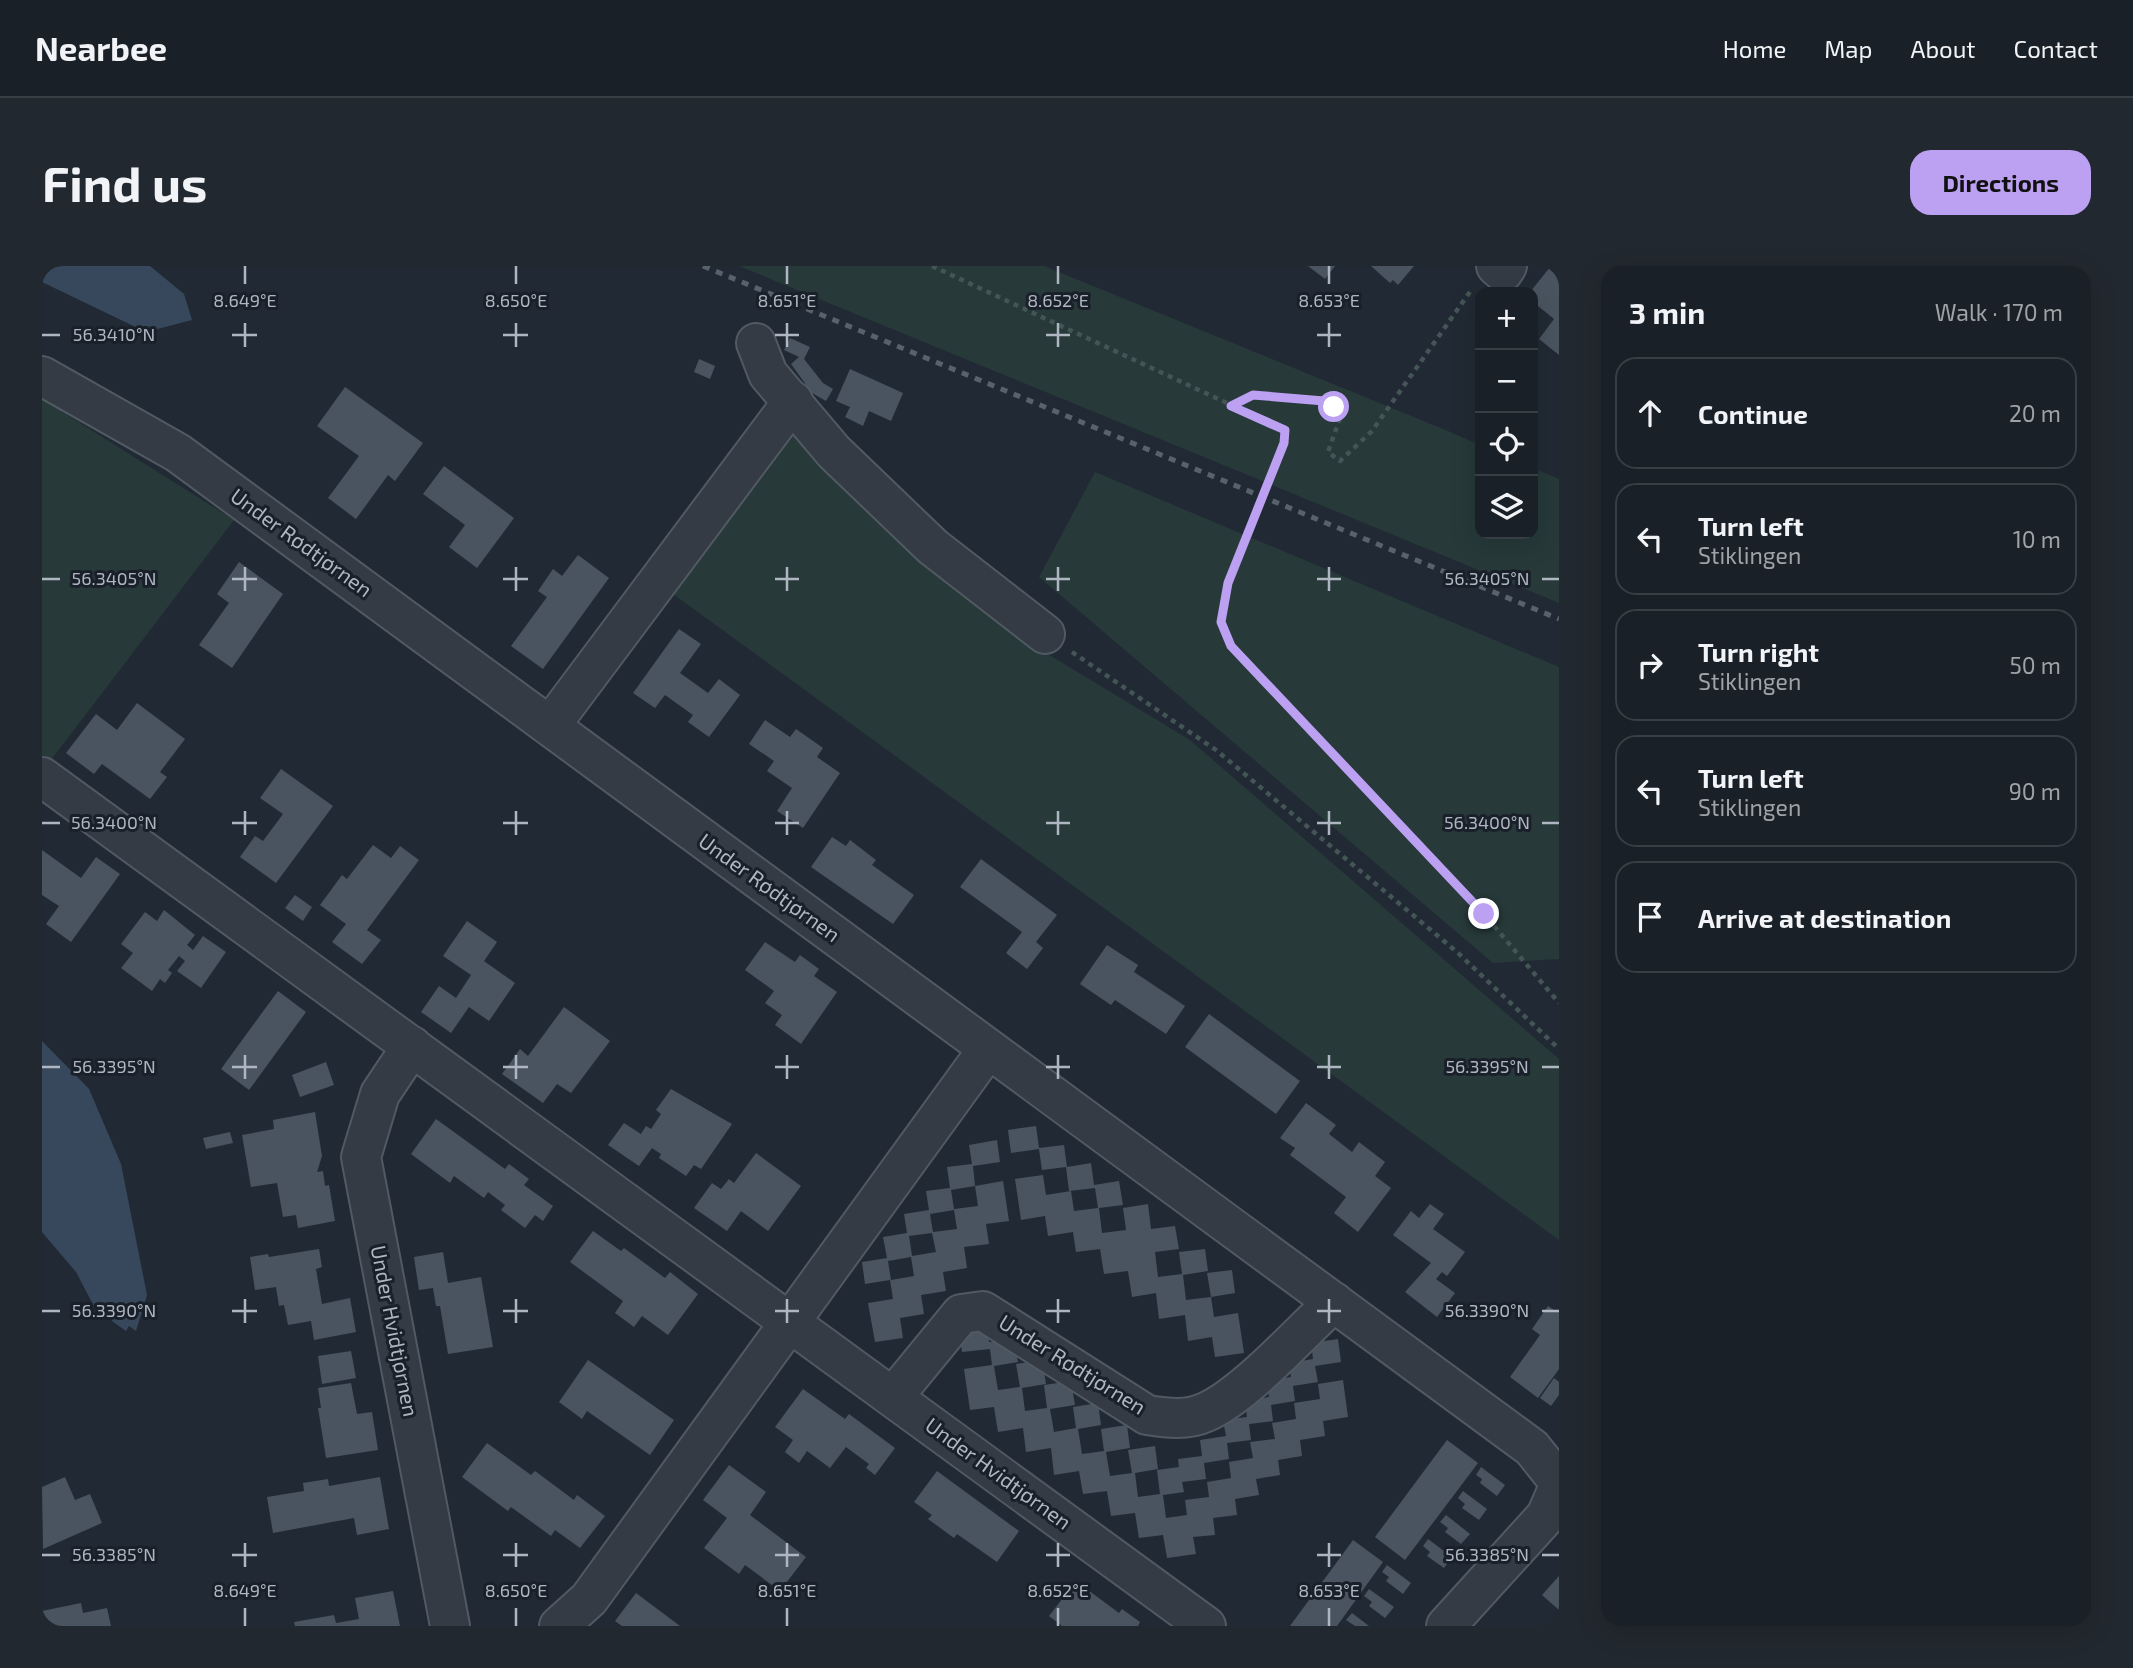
<!DOCTYPE html>
<html lang="en">
<head>
<meta charset="utf-8">
<style>
  :root { --surface:#192027; --page:#22282f; --text:#f1f3f6; --muted:#9fa3a7; --line:#373e44; --accent:#bca0f2 }
  body { margin:0; font-family:"Exo 2",sans-serif; background:var(--page); color:var(--text) }
  .controls { position:absolute; right:21px; top:21px; display:grid; overflow:hidden; border-radius:14px; box-shadow:0 7px 28px #0002 }
  .controls button { width:63px; height:63px; display:grid; place-items:center; padding:0; border:0; border-bottom:2px solid var(--line); background:var(--surface); color:var(--text); font:35px sans-serif }
  .stop { position:absolute; width:21px; height:21px; margin:-16px; border:5px solid #bca0f2; border-radius:50%; background:#fff }
  .stop.end { background:#bca0f2; border-color:#fff; box-shadow:0 2px 7px #0008 }
  .list { margin:0; padding:0; list-style:none }
  h2 { display:flex; justify-content:space-between; align-items:center; height:91px; margin:0; padding:0 28px; font-size:30px }
  h2 small { font-size:23px; font-weight:400; color:var(--muted) }
  .list li { display:grid; grid-template-columns:46px 1fr auto; gap:21px; align-items:center; box-sizing:border-box; height:112px; margin:0 14px 14px; padding:0 14px; border:2px solid var(--line); border-radius:21px }
  .list b { display:block; font-size:26px; white-space:nowrap }
  .list p { margin:0; font-size:23px; white-space:nowrap; color:var(--muted) }
  .list em { font-size:23px; font-style:normal; color:var(--muted) }
  .icon { flex:none; width:38px; height:38px; fill:none; stroke:currentColor; stroke-width:2; stroke-linecap:round; stroke-linejoin:round }
  .map { position:relative; flex:none; width:1517px; height:1360px; overflow:hidden; border-radius:21px }
  header { display:flex; align-items:center; gap:42px; box-sizing:border-box; height:98px; padding:0 35px; background:var(--surface); border-bottom:2px solid var(--line) }
  header strong { font-size:33px }
  nav { display:flex; gap:38px; margin-inline-start:auto; font-size:24px }
  .intro { display:flex; align-items:center; justify-content:space-between; box-sizing:border-box; height:168px; padding:0 42px }
  h1 { margin:0; font-size:49px }
  .button { padding:18px 32px; border-radius:21px; background:var(--accent); color:#111; font-size:24px; font-weight:700 }
  main { display:flex; gap:42px; padding:0 42px }
  aside { flex:1; background:var(--surface); border-radius:21px; box-shadow:0 7px 28px #0002 }
  .map>svg:first-child { display:block }
</style>
</head>
<body>
<header>
<strong>Nearbee</strong>
<nav><a>Home</a><a>Map</a><a>About</a><a>Contact</a></nav>
</header>
<div class="intro"><h1>Find us</h1><a class="button">Directions</a></div>
<main>
<div class="map">
<svg width="1517" height="1360" viewBox="0 0 1517 1360">
  <rect width="100%" height="100%" fill="#212a34"/>
  <g fill="#273939">
    <polygon points="697,0 1002,0 1406,165 1438,179 1438,268 1491,268 1491,202 1517,213 1517,337"/>
    <polygon points="0,133 192,254 9,494 0,489"/>
    <polygon points="748,159 981,373 1148,474 1517,793 1517,974 627,325"/>
    <polygon points="1053,206 1517,401 1517,693 1451,697 997,311"/>
  </g>
  <g fill="#38485c">
    <polygon points="0,0 108,0 142,28 150,54 104,66 0,16"/>
    <polygon points="0,775 47,823 79,898 105,1029 94,1065 87,1060 84,1065 70,1055 69,1047 54,1044 34,1006 0,966"/>
  </g>
  <g fill="#495460" fill-rule="evenodd">
    <polygon points="1266,0 1293,0 1283,13"/>
    <polygon points="1329,0 1372,0 1356,19 1351,14 1348,17"/>
    <polygon points="1509,0 1517,1 1517,89 1497,73 1512,53 1491,36 1488,26"/>
    <polygon points="748,72 768,81 762,93 781,117 791,123 784,135 770,127 749,98 757,91 742,84"/>
    <polygon points="657,93 673,100 668,113 652,106"/>
    <polygon points="808,103 861,127 849,155 827,145 821,160 803,151 808,141 794,135"/>
    <polygon points="303,121 381,177 353,215 346,209 314,253 286,232 317,190 275,160"/>
    <polygon points="402,200 472,252 435,302 407,281 423,259 381,228"/>
    <polygon points="536,289 567,312 501,403 469,380 505,331 496,325 511,303 520,310"/>
    <polygon points="197,296 241,328 190,402 157,379 187,337 175,328"/>
    <polygon points="637,363 659,378 638,407 666,427 677,413 698,429 667,471 646,456 651,449 623,429 613,442 591,427"/>
    <polygon points="95,437 143,473 118,506 125,511 108,533 60,498 52,508 24,487 54,448 75,464"/>
    <polygon points="723,454 748,471 754,463 781,482 775,491 798,507 761,562 735,545 750,522 725,505 732,495 707,478"/>
    <polygon points="239,503 291,540 234,617 198,591 213,570 221,575 241,548 218,532"/>
    <polygon points="790,571 804,580 808,574 834,594 830,599 872,629 851,658 769,601"/>
    <polygon points="331,579 349,592 358,580 377,594 325,664 339,674 320,698 290,676 304,658 278,639 300,609 305,613"/>
    <polygon points="0,584 39,612 54,591 78,608 29,676 4,658 17,640 0,629"/>
    <polygon points="939,593 1015,649 994,676 1001,682 985,703 964,687 980,666 918,621"/>
    <polygon points="253,629 270,641 261,655 243,642"/>
    <polygon points="122,644 153,669 145,679 151,684 161,670 184,686 159,722 135,705 143,695 137,690 126,704 130,707 123,717 118,713 110,725 79,702 91,687 79,678 103,646 115,655"/>
    <polygon points="425,655 455,676 442,695 473,717 447,755 427,741 409,767 379,746 397,720 414,732 429,709 401,690"/>
    <polygon points="723,676 753,696 758,689 777,703 772,710 795,726 759,778 733,759 740,749 723,737 732,725 703,704"/>
    <polygon points="1065,679 1096,699 1092,706 1143,740 1124,768 1073,734 1069,739 1038,718"/>
    <polygon points="236,725 264,746 207,824 179,803"/>
    <polygon points="522,741 568,775 529,827 515,818 501,837 460,808 478,783 486,790"/>
    <polygon points="1167,748 1258,815 1234,848 1143,781"/>
    <polygon points="284,796 292,819 258,831 250,809"/>
    <polygon points="629,823 690,858 659,903 652,899 644,910 617,892 619,888 610,882 597,900 566,879 582,857 599,868 604,860 609,863 619,848 614,844"/>
    <polygon points="1264,837 1294,859 1287,868 1310,886 1317,876 1343,896 1333,910 1349,922 1316,966 1292,947 1304,931 1248,889 1253,882 1238,872"/>
    <polygon points="273,846 280,890 275,906 281,905 283,920 287,919 293,955 256,962 254,949 241,951 235,917 209,921 200,869 232,863 231,854"/>
    <polygon points="394,853 463,903 467,898 487,913 482,919 511,940 501,955 493,949 483,962 459,944 463,939 446,926 442,932 412,910 408,917 369,888"/>
    <polygon points="994,860 997,882 1022,879 1025,901 1049,897 1052,919 1077,915 1081,939 1057,942 1060,967 1084,964 1081,942 1106,938 1109,963 1133,960 1137,983 1113,986 1116,1011 1140,1008 1137,986 1163,983 1166,1005 1141,1009 1144,1034 1169,1031 1165,1007 1190,1004 1193,1027 1169,1031 1172,1051 1196,1047 1202,1087 1173,1091 1170,1071 1146,1075 1143,1049 1117,1053 1114,1027 1090,1031 1086,1005 1062,1008 1058,983 1034,986 1031,966 1006,970 1003,950 979,954 973,913 1001,909 1004,929 1029,925 1032,945 1056,942 1053,922 1027,925 1024,901 1000,904 997,883 969,887 966,864"/>
    <polygon points="188,866 191,877 164,883 161,872"/>
    <path d="M955,874L958,896L931,900L933,920L909,924L912,943L936,940L933,920L961,915L967,955L944,958L947,978L922,981L925,1002L901,1006L904,1025L879,1029L882,1048L858,1052L861,1072L833,1076L826,1037L851,1033L848,1014L823,1018L820,996L845,992L841,971L865,967L862,948L887,944L884,925L908,922L905,901L930,898L927,879ZM912,944L915,963L891,966L888,948ZM890,967L894,986L870,990L867,970ZM869,991L872,1010L849,1014L846,995Z"/>
    <polygon points="714,887 759,920 726,965 699,945 685,965 652,942 670,917 679,923 687,913 692,917"/>
    <polygon points="1388,938 1402,948 1391,963 1423,986 1405,1010 1400,1006 1394,1013 1413,1027 1395,1051 1363,1026 1389,997 1351,969 1369,945 1377,952"/>
    <polygon points="551,965 579,985 582,982 623,1012 628,1006 656,1028 626,1069 600,1050 592,1061 573,1047 581,1035 528,996"/>
    <polygon points="277,983 280,1001 274,1003 280,1038 308,1032 314,1066 272,1074 269,1055 246,1059 242,1039 237,1040 234,1021 213,1024 208,991 226,988 227,991"/>
    <polygon points="401,986 406,1017 439,1011 451,1081 406,1088 398,1040 394,1040 391,1022 377,1024 372,991"/>
    <polygon points="1506,1040 1515,1046 1517,1044 1517,1103 1496,1132 1468,1111 1498,1069 1490,1063"/>
    <polygon points="945,1059 947,1076 972,1073 976,1096 952,1100 956,1124 978,1121 974,1098 1000,1094 1004,1118 980,1122 983,1145 1005,1142 1002,1119 1029,1115 1033,1139 1008,1143 1012,1166 1034,1162 1031,1141 1056,1137 1059,1159 1036,1163 1040,1188 1062,1185 1059,1163 1085,1159 1088,1182 1064,1186 1068,1210 1090,1207 1086,1184 1113,1180 1116,1203 1093,1207 1096,1231 1118,1228 1115,1204 1137,1201 1136,1193 1160,1190 1158,1174 1184,1170 1181,1154 1205,1151 1203,1135 1227,1131 1225,1115 1249,1111 1247,1097 1271,1093 1269,1077 1296,1073 1299,1096 1273,1100 1276,1116 1251,1120 1253,1135 1229,1139 1231,1155 1207,1158 1209,1174 1185,1177 1187,1193 1162,1197 1164,1213 1140,1216 1142,1226 1121,1229 1124,1252 1145,1249 1143,1234 1167,1231 1165,1216 1189,1212 1187,1196 1211,1192 1208,1176 1233,1173 1230,1157 1254,1153 1252,1137 1278,1133 1276,1118 1301,1114 1306,1151 1281,1155 1283,1170 1258,1174 1260,1190 1236,1194 1238,1209 1214,1213 1217,1229 1193,1233 1195,1249 1171,1252 1173,1269 1151,1271 1154,1288 1125,1292 1121,1269 1097,1272 1093,1247 1069,1250 1065,1225 1041,1228 1037,1205 1012,1209 1009,1182 984,1186 981,1162 956,1166 952,1141 928,1144 922,1103 950,1099 948,1083 920,1086 917,1064"/>
    <polygon points="309,1085 314,1112 280,1118 276,1090"/>
    <polygon points="546,1094 632,1154 608,1189 545,1145 540,1153 517,1136"/>
    <polygon points="1512,1112 1517,1116 1517,1129 1509,1140 1498,1132"/>
    <polygon points="309,1117 315,1148 330,1146 336,1184 284,1192 276,1142 279,1142 276,1122"/>
    <polygon points="761,1123 803,1153 807,1148 853,1182 833,1209 824,1202 827,1198 804,1181 788,1202 765,1185 757,1197 743,1186 751,1174 733,1161"/>
    <polygon points="1405,1174 1436,1197 1363,1294 1333,1271"/>
    <polygon points="445,1177 489,1209 493,1205 532,1234 535,1229 563,1250 538,1282 513,1264 509,1270 469,1241 466,1245 420,1211"/>
    <polygon points="687,1199 724,1226 708,1249 764,1291 738,1325 703,1299 697,1308 662,1282 685,1252 661,1234"/>
    <polygon points="1439,1201 1463,1219 1455,1230 1438,1217 1440,1213 1434,1209"/>
    <polygon points="895,1205 977,1265 955,1296 915,1268 912,1272 886,1253 890,1249 872,1236"/>
    <polygon points="23,1211 33,1234 48,1228 60,1257 1,1283 0,1221"/>
    <polygon points="338,1211 347,1263 315,1269 312,1252 231,1267 225,1231 262,1225 261,1217 286,1213 287,1220"/>
    <polygon points="1421,1225 1445,1243 1437,1254 1420,1242 1423,1238 1416,1232"/>
    <polygon points="1404,1249 1428,1268 1419,1278 1403,1266 1406,1262 1398,1256"/>
    <polygon points="1386,1273 1410,1291 1402,1302 1385,1290 1388,1286 1381,1280"/>
    <polygon points="1311,1274 1341,1296 1295,1360 1248,1360"/>
    <polygon points="1345,1299 1369,1317 1361,1328 1344,1315 1347,1311 1340,1306"/>
    <polygon points="1517,1310 1517,1344 1500,1329"/>
    <polygon points="1034,1315 1077,1347 1080,1343 1098,1356 1096,1360 1020,1360 1007,1350"/>
    <polygon points="1327,1323 1352,1341 1343,1352 1327,1340 1330,1336 1322,1330"/>
    <polygon points="351,1325 358,1360 253,1360 252,1356 292,1349 294,1357 317,1353 313,1332"/>
    <polygon points="594,1327 638,1360 580,1360 573,1355"/>
    <polygon points="39,1337 41,1347 65,1342 69,1360 0,1360 0,1345"/>
    <polygon points="1310,1347 1327,1360 1313,1360 1304,1354"/>
  </g>
  <g fill="none" stroke-linecap="round" stroke-linejoin="round">
    <g stroke="#515963" stroke-width="42">
      <g id="minor">
        <polyline points="1454,0 1461,6 1465,0"/>
        <polyline points="714,77 726,108 792,186 891,281 1003,368"/>
        <polyline points="0,110 136,187 1490,1182 1517,1216"/>
        <polyline points="508,460 751,135"/>
        <polyline points="0,511 1164,1360"/>
        <polyline points="370,780 338,828 319,891 408,1360"/>
        <path d="M851,1131L919,1048L941,1045L1105,1149C1125,1152 1145,1155 1164,1146C1202,1130 1259,1066 1292,1036"/>
        <polyline points="517,1360 547,1333 946,783"/>
        <polyline points="1404,1360 1504,1250 1517,1220"/>
      </g>
    </g>
    <g stroke="#445556" stroke-width="4.5" stroke-dasharray="5 5" stroke-linecap="butt">
      <polyline points="890,0 1243,164 1242,177"/>
      <polyline points="1189,140 1211,129 1282,135 1292,141 1298,152 1286,186 1298,195 1330,165 1430,23"/>
      <polyline points="1186,317 1179,356 1189,380 1442,648 1517,737"/>
      <polyline points="1030,386 1174,484 1415,686 1517,783"/>
    </g>
    <use href="#minor" stroke="#343b45" stroke-width="38"/>
    <polyline stroke="#58626d" stroke-width="5" stroke-dasharray="7 7" stroke-linecap="butt" points="661,0 1517,353"/>
    <polyline stroke="#445556" stroke-width="4.5" stroke-dasharray="5 5" stroke-linecap="butt" points="1186,317 1242,177"/>
  </g>
  <g fill="none" stroke-linecap="round" stroke-linejoin="round">
    <polyline stroke="#bca0f2" stroke-width="9" points="1292,141 1282,135 1211,129 1189,140 1243,164 1242,177 1186,317 1179,356 1189,380 1442,648"/>
  </g>
  <path fill="none" stroke="#aeb6c2" stroke-width="2.5" d="M203,0V18M474,0V18M745,0V18M1016,0V18M1287,0V18M203,57V81M474,57V81M745,57V81M1016,57V81M1287,57V81M0,69H18M190,69H215M461,69H486M733,69H757M1004,69H1028M1275,69H1299M203,301V325M474,301V325M745,301V325M1016,301V325M1287,301V325M0,313H18M190,313H215M461,313H486M733,313H757M1004,313H1028M1275,313H1299M1500,313H1517M203,545V569M474,545V569M745,545V569M1016,545V569M1287,545V569M0,557H18M190,557H215M461,557H486M733,557H757M1004,557H1028M1275,557H1299M1500,557H1517M203,789V813M474,789V813M745,789V813M1016,789V813M1287,789V813M0,801H18M190,801H215M461,801H486M733,801H757M1004,801H1028M1275,801H1299M1500,801H1517M203,1033V1057M474,1033V1057M745,1033V1057M1016,1033V1057M1287,1033V1057M0,1045H18M190,1045H215M461,1045H486M733,1045H757M1004,1045H1028M1275,1045H1299M1500,1045H1517M203,1277V1301M474,1277V1301M745,1277V1301M1016,1277V1301M1287,1277V1301M0,1289H18M190,1289H215M461,1289H486M733,1289H757M1004,1289H1028M1275,1289H1299M1500,1289H1517M203,1342V1360M474,1342V1360M745,1342V1360M1016,1342V1360M1287,1342V1360"/>
  <g text-anchor="middle" stroke-width="6" stroke-linejoin="round" paint-order="stroke">
    <g font-size="21" fill="#aeb6c2" stroke="#1a2029">
      <text transform="translate(259 277) rotate(36)" y="7">Under Rødtjørnen</text>
      <text transform="translate(727 622) rotate(36)" y="7">Under Rødtjørnen</text>
      <text transform="translate(352 1065) rotate(79)" y="7">Under Hvidtjørnen</text>
      <text transform="translate(1030 1099) rotate(32)" y="7">Under Rødtjørnen</text>
      <text transform="translate(956 1208) rotate(36)" y="7">Under Hvidtjørnen</text>
    </g>
  </g>
  <g font-size="18" text-anchor="middle" fill="#aeb6c2" stroke="#1a2029" stroke-width="6" stroke-linejoin="round" paint-order="stroke">
    <text x="203" y="41">8.649°E</text>
    <text x="474" y="41">8.650°E</text>
    <text x="745" y="41">8.651°E</text>
    <text x="1016" y="41">8.652°E</text>
    <text x="1287" y="41">8.653°E</text>
    <text x="72" y="75">56.3410°N</text>
    <text x="72" y="319">56.3405°N</text>
    <text x="1445" y="319">56.3405°N</text>
    <text x="72" y="563">56.3400°N</text>
    <text x="1445" y="563">56.3400°N</text>
    <text x="72" y="807">56.3395°N</text>
    <text x="1445" y="807">56.3395°N</text>
    <text x="72" y="1051">56.3390°N</text>
    <text x="1445" y="1051">56.3390°N</text>
    <text x="72" y="1295">56.3385°N</text>
    <text x="1445" y="1295">56.3385°N</text>
    <text x="203" y="1331">8.649°E</text>
    <text x="474" y="1331">8.650°E</text>
    <text x="745" y="1331">8.651°E</text>
    <text x="1016" y="1331">8.652°E</text>
    <text x="1287" y="1331">8.653°E</text>
  </g>
</svg>
<div class="controls">
<button>+</button>
<button>−</button>
<button><svg class="icon" aria-label="locate" viewBox="0 0 24 24"><circle cx="12" cy="12" r="6"/><path d="M12 2v4M12 18v4M2 12h4M18 12h4"/></svg></button>
<button><svg class="icon" aria-label="layers" viewBox="0 0 24 24"><path d="M12 4l9 5-9 5-9-5zM3 14l9 5 9-5"/></svg></button>
</div>
<div class="stop" style="left:1292px;top:141px"></div>
<div class="stop end" style="left:1442px;top:648px"></div>
</div>
<aside>
<h2>3 min<small>Walk · 170 m</small></h2>
<ul class="list">
<li><svg class="icon" aria-label="ahead" viewBox="0 0 24 24"><path d="M12 20V5M6 11l6-6 6 6"/></svg><div><b>Continue</b></div><em>20 m</em></li>
<li><svg class="icon" aria-label="left" viewBox="0 0 24 24"><path d="M17 20v-9H6M10 6l-5 5 5 5"/></svg><div><b>Turn left</b><p>Stiklingen</p></div><em>10 m</em></li>
<li><svg class="icon" aria-label="right" viewBox="0 0 24 24"><path d="M7 20v-9h11M14 6l5 5-5 5"/></svg><div><b>Turn right</b><p>Stiklingen</p></div><em>50 m</em></li>
<li><svg class="icon" aria-label="left" viewBox="0 0 24 24"><path d="M17 20v-9H6M10 6l-5 5 5 5"/></svg><div><b>Turn left</b><p>Stiklingen</p></div><em>90 m</em></li>
<li><svg class="icon" aria-label="arrive" viewBox="0 0 24 24"><path d="M6 21V4h12l-3 4 3 4H6"/></svg><div><b>Arrive at destination</b></div></li>
</ul>
</aside>
</main>
</body>
</html>
